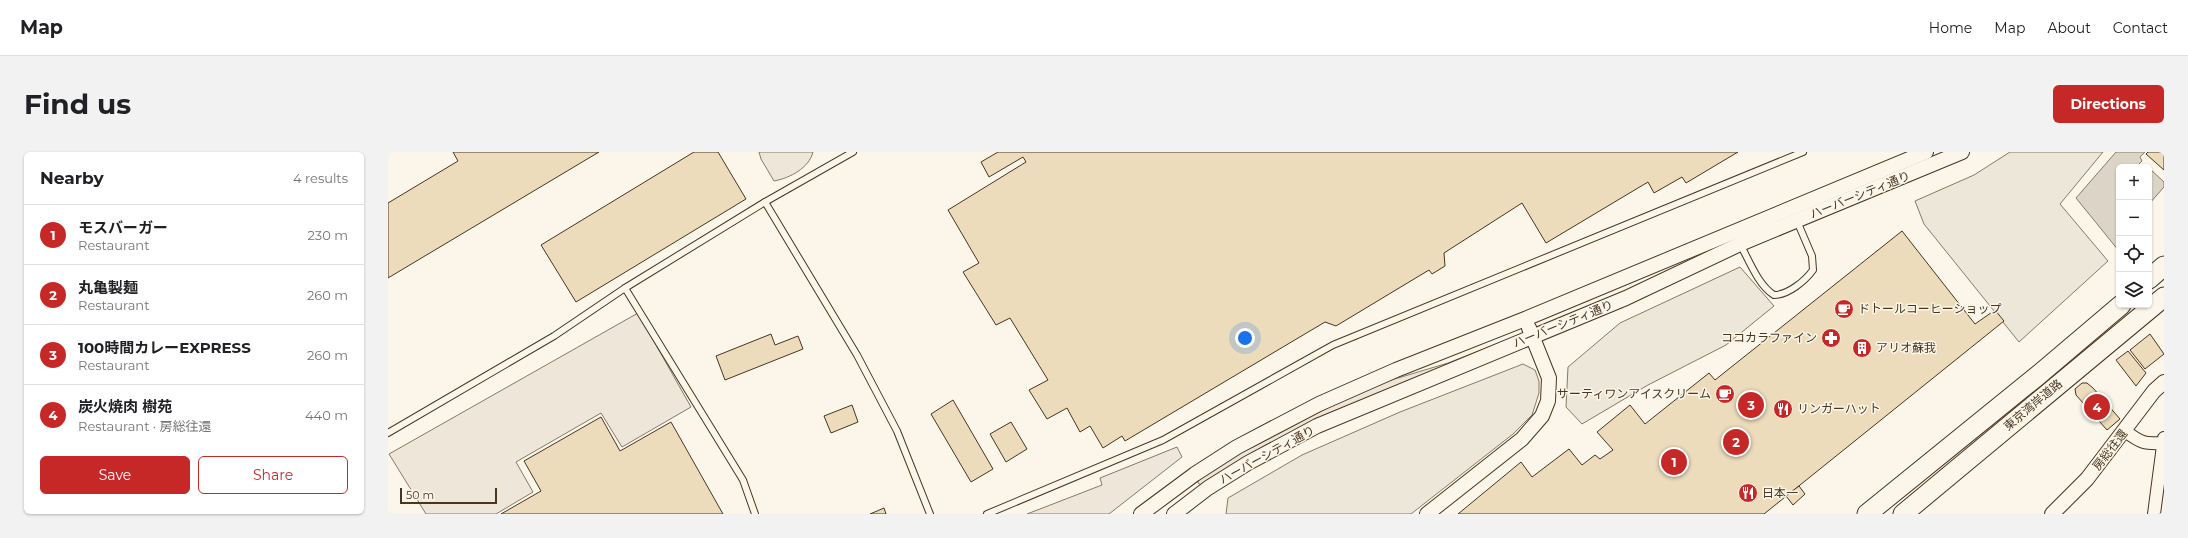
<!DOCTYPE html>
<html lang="en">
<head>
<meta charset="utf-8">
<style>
  :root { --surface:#fff; --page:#f2f2f2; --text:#202124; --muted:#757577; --line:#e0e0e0; --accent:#c62828 }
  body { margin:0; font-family:Montserrat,"Noto Sans JP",sans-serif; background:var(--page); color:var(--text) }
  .controls { position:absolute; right:12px; top:12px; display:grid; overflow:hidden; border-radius:6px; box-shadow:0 1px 3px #0004 }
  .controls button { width:36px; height:36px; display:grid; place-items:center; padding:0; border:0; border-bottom:1px solid var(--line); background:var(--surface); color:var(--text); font:20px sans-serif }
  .scale { position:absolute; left:12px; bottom:10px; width:97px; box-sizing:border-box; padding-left:4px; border:2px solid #4a3520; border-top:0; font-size:11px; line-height:14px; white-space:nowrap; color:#4a3520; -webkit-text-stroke:3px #fbf6e9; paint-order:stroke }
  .you { position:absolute; left:857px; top:186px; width:14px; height:14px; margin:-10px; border:3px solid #fff; border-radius:50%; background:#1a73e8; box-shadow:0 0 0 6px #1a73e833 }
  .badge { display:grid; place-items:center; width:26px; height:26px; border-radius:50%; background:var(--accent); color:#fff; font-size:13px; font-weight:700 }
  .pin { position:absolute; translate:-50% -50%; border:2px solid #fff; box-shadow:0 1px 4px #0006 }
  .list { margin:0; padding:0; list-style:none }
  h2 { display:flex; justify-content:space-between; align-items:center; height:52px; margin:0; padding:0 16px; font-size:17px }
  h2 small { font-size:13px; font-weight:400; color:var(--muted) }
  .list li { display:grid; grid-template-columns:26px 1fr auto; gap:12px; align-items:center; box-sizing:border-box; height:60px; padding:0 16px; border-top:1px solid var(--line) }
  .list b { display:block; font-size:15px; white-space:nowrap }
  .list p { margin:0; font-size:13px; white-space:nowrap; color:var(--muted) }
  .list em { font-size:13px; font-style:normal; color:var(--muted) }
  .actions { display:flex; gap:8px; padding:12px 16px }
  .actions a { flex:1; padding:9px 0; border:1px solid var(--accent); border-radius:6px; text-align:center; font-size:14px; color:var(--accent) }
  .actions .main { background:var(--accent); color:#fff }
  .icon { flex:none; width:22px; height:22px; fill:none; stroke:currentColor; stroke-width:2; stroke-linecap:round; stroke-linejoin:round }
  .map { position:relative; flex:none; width:1776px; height:362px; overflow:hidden; border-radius:6px }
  header { display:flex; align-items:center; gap:24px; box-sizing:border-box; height:56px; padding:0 20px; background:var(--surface); border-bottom:1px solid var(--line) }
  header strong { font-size:19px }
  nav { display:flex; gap:22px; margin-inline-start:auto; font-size:14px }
  .intro { display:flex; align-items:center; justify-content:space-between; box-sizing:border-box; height:96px; padding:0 24px }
  h1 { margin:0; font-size:28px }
  .button { padding:10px 18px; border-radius:6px; background:var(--accent); color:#fff; font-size:14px; font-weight:700 }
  main { display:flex; gap:24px; padding:0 24px }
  aside { flex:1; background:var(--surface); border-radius:6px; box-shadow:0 1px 3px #0004 }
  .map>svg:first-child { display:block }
</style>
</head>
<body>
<header>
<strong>Map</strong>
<nav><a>Home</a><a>Map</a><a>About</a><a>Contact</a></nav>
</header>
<div class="intro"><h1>Find us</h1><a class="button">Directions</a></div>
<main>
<aside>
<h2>Nearby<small>4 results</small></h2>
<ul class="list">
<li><span class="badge">1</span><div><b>モスバーガー</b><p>Restaurant</p></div><em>230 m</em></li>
<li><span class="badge">2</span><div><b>丸亀製麺</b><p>Restaurant</p></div><em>260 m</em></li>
<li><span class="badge">3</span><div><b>100時間カレーEXPRESS</b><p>Restaurant</p></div><em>260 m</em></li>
<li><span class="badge">4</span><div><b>炭火焼肉 樹苑</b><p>Restaurant · 房総往還</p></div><em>440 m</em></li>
</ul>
<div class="actions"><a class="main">Save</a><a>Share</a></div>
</aside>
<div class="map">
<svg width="1776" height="362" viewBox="0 0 1776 362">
  <rect width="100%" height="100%" fill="#fbf6e9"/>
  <g fill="#ede6d9" stroke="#887966">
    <path d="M371,0H425C421,16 402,26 386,29L373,7Z"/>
    <polygon points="250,161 303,255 234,295 213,261 128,310 145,340 108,362 38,362 1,302"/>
    <polygon points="1116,189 1116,190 813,333 810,331 810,328 845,305 957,247 1000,229 1060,211"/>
    <polygon points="789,295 794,305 721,362 639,362 714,333 712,326"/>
  </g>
  <g fill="#ede7d9" stroke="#887966">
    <polygon points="1622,0 1715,0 1672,52 1720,109 1631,190 1536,72 1527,49 1586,23"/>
    <polygon points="1352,115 1386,154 1338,193 1260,233 1194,272 1178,255 1180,215 1232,171"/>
    <polygon points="1135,212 1147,218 1151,229 1151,241 1144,263 1125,282 1023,362 838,362 840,346 914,303 1012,260"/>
  </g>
  <g fill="#dcd4c6" stroke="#887966">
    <polygon points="1728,0 1757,0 1752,5 1754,9 1748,15 1731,15 1731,99 1688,46"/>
    <polygon points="1761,16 1776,30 1776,35 1761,52"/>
  </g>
  <g fill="#ecdcbc" stroke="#4a3520">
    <polygon points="65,0 211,0 0,126 0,51 70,9"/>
    <polygon points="306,0 330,0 358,47 188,150 153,93"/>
    <polygon points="610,0 1350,0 1298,31 1294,25 1266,41 1260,30 1158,91 1134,51 1056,101 1057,114 1044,122 1041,118 948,174 937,170 737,289 734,284 715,296 702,274 692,280 679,256 659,267 641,238 660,228 622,166 608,173 575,120 591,111 560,58 638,10 635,5 601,25 593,10"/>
    <polygon points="1760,0 1776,0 1776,18 1758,2"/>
    <polygon points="1514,79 1587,172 1607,158 1616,169 1376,362 1070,362 1133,310 1144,325 1181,297 1194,313 1207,303 1212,307 1225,298 1209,280 1242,253 1257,272 1321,221 1327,228"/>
    <polygon points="383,182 387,193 410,184 415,197 337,228 328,204"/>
    <polygon points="1762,182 1776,202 1757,217 1742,198"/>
    <polygon points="1740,199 1758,221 1748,234 1728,208"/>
    <polygon points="1694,231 1699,231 1705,236 1732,267 1719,278 1688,243 1687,237"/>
    <polygon points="565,248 605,317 583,330 543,262"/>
    <polygon points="464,253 470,270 443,281 436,264"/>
    <polygon points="213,265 232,299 283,270 335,362 113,362 153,339 136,309"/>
    <polygon points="623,270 639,297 618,310 602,282"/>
    <polygon points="1411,334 1417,342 1405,353 1398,344"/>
    <polygon points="496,356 498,362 482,362"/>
  </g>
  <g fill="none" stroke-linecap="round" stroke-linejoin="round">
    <g stroke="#4a3520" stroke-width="8">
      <g id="service">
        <polyline points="377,50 469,203 509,279 542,362"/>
        <path d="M1352,92C1361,108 1370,133 1386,143C1400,143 1417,129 1425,118L1424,104L1409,69"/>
        <polyline points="237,136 355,328 367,362"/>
        <polyline points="0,281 166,184 237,136 377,50 465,0"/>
        <polyline points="599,362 775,288 945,193 1415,0"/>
      </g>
    </g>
    <g stroke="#4a3520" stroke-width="14">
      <g id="minor">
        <path d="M1737,279C1753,291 1756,292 1776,291"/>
        <polyline points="1766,362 1776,286"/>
      </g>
    </g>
    <g stroke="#4a3520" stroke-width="16">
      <g id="tertiary">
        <polyline points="753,362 807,322 849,295 931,252 1008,218 1137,167 1538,0"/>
        <polyline points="786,362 820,336 860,311 929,274 1238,146 1352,92 1574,0"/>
        <polyline points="1039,362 1134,287 1154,264 1160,249 1161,226 1141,176"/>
        <polyline points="1664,362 1699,327 1766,239 1776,230"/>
      </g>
    </g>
    <g stroke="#4a3520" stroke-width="21">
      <g id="trunk">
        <polyline points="1761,127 1776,114"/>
        <polyline points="1479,362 1648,225 1733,153"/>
        <polyline points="1515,362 1776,145"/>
      </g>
    </g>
    <use href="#service" stroke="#fbf6e9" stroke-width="6"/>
    <use href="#minor" stroke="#fbf6e9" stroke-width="12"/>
    <use href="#tertiary" stroke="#fbf6e9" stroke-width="14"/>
    <use href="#trunk" stroke="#fbf6e9" stroke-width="19"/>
  </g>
  <defs>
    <g id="cafe-disc" transform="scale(1)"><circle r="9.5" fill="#c62828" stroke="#fbf6e9"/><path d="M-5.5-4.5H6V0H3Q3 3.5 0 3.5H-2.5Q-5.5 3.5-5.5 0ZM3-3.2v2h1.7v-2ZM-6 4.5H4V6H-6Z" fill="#fff"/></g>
    <g id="pharmacy-disc" transform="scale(1)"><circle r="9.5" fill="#c62828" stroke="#fbf6e9"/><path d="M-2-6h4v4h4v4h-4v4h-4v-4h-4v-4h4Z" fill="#fff"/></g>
    <g id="building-disc" transform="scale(1)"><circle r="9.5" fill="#c62828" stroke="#fbf6e9"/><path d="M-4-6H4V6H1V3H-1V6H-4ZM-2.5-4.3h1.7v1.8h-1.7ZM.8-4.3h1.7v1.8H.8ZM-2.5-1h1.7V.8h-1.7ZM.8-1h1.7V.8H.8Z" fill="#fff"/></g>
    <g id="restaurant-disc" transform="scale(1)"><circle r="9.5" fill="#c62828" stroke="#fbf6e9"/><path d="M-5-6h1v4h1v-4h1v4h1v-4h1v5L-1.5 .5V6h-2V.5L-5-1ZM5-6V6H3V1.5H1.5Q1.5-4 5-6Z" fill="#fff"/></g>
  </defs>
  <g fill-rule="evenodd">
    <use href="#cafe-disc" x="1456" y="157"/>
    <use href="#pharmacy-disc" x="1443" y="186"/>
    <use href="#building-disc" x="1474" y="196"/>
    <use href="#cafe-disc" x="1337" y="242"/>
    <use href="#restaurant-disc" x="1395" y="257"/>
    <use href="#restaurant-disc" x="1360" y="341"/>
  </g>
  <g text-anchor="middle" stroke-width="3" stroke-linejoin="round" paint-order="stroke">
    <g font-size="12" fill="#4a3520" stroke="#fbf6e9">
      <text transform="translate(1472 43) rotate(-22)" y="4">ハーバーシティ通り</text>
      <text transform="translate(1175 172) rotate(-22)" y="4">ハーバーシティ通り</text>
      <text transform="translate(1645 253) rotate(-40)" y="4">東京湾岸道路</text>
      <text transform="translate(1722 298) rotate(-52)" y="4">房総往還</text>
      <text transform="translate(879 303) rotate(-29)" y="4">ハーバーシティ通り</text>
    </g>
    <g font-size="12" fill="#4a3520" stroke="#fbf6e9" text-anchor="start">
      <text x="1470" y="161">ドトールコーヒーショップ</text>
      <text x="1429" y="190" text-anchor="end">ココカラファイン</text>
      <text x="1488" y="200">アリオ蘇我</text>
      <text x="1323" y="246" text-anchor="end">サーティワンアイスクリーム</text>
      <text x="1409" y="261">リンガーハット</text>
      <text x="1374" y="345">日本一</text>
    </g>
  </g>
</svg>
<div class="controls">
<button>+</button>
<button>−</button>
<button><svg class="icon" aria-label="locate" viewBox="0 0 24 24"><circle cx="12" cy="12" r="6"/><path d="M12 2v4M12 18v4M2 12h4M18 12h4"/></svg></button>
<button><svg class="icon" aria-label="layers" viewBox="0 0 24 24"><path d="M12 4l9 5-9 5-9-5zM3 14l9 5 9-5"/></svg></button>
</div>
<div class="scale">50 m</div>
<div class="you"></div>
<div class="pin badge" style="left:1286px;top:310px">1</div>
<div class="pin badge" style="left:1348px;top:290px">2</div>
<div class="pin badge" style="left:1363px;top:253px">3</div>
<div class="pin badge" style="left:1709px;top:255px">4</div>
</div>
</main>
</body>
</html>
